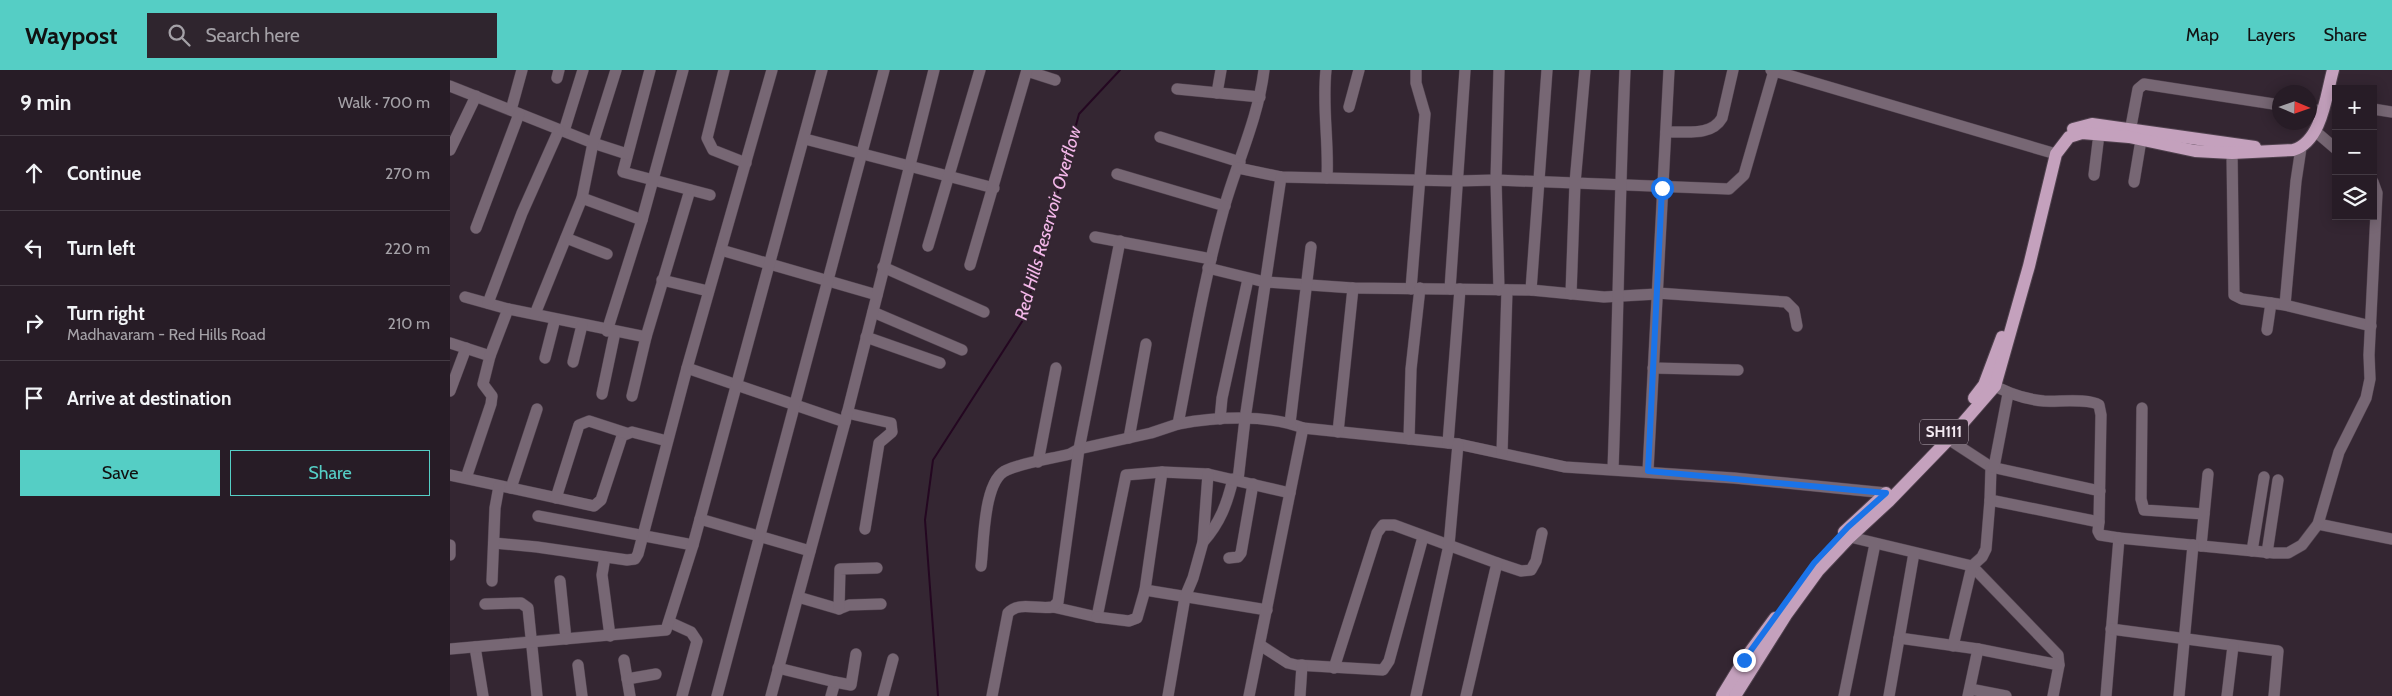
<!DOCTYPE html>
<html lang="en">
<head>
<meta charset="utf-8">
<style>
  :root { --surface:#271c26; --page:#2f252e; --text:#f1f3f6; --muted:#a4a1a7; --line:#433a43; --accent:#55cec5 }
  body { margin:0; font-family:Cabin,sans-serif; background:var(--page); color:var(--text) }
  .controls { position:absolute; right:15px; top:15px; display:grid; overflow:hidden; border-radius:0px; box-shadow:0 2px 12px #0003 }
  .controls button { width:45px; height:45px; display:grid; place-items:center; padding:0; border:0; border-bottom:1px solid var(--line); background:var(--surface); color:var(--text); font:25px sans-serif }
  .compass { position:absolute; left:1822px; top:15px; width:45px; height:45px; border-radius:50%; background:var(--surface); box-shadow:0 2px 12px #0003; rotate:92deg }
  .stop { position:absolute; width:15px; height:15px; margin:-11px; border:4px solid #1a73e8; border-radius:50%; background:#fff }
  .stop.end { background:#1a73e8; border-color:#fff; box-shadow:0 1px 5px #0008 }
  .list { margin:0; padding:0; list-style:none }
  h2 { display:flex; justify-content:space-between; align-items:center; height:65px; margin:0; padding:0 20px; font-size:21px }
  h2 small { font-size:16px; font-weight:400; color:var(--muted) }
  .list li { display:grid; grid-template-columns:32px 1fr auto; gap:15px; align-items:center; box-sizing:border-box; height:75px; padding:0 20px; border-top:1px solid var(--line) }
  .list b { display:block; font-size:19px; white-space:nowrap }
  .list p { margin:0; font-size:16px; white-space:nowrap; color:var(--muted) }
  .list em { font-size:16px; font-style:normal; color:var(--muted) }
  .actions { display:flex; gap:10px; padding:15px 20px }
  .actions a { flex:1; padding:11px 0; border:1px solid var(--accent); border-radius:0px; text-align:center; font-size:18px; color:var(--accent) }
  .actions .main { background:var(--accent); color:#111 }
  .icon { flex:none; width:28px; height:28px; fill:none; stroke:currentColor; stroke-width:2; stroke-linecap:round; stroke-linejoin:round }
  .map { position:relative; flex:none; width:1942px; height:626px; overflow:hidden }
  header { display:flex; align-items:center; gap:30px; box-sizing:border-box; height:70px; padding:0 25px; background:var(--accent); color:#111 }
  header strong { font-size:24px }
  nav { display:flex; gap:28px; margin-inline-start:auto; font-size:18px }
  .search { width:350px; height:45px; background:var(--page); display:flex; align-items:center; gap:12px; box-sizing:border-box; padding:0 18px; border-radius:0px; color:var(--muted); font-size:19px }
  main { display:flex }
  aside { flex:1; background:var(--surface) }
  .map>svg:first-child { display:block }
</style>
</head>
<body>
<header>
<strong>Waypost</strong>
<div class="search"><svg class="icon" aria-label="search" viewBox="0 0 24 24"><circle cx="10" cy="10" r="6"/><path d="M15 15l6 6"/></svg>Search here</div>
<nav><a>Map</a><a>Layers</a><a>Share</a></nav>
</header>
<main>
<aside>
<h2>9 min<small>Walk · 700 m</small></h2>
<ul class="list">
<li><svg class="icon" aria-label="ahead" viewBox="0 0 24 24"><path d="M12 20V5M6 11l6-6 6 6"/></svg><div><b>Continue</b></div><em>270 m</em></li>
<li><svg class="icon" aria-label="left" viewBox="0 0 24 24"><path d="M17 20v-9H6M10 6l-5 5 5 5"/></svg><div><b>Turn left</b></div><em>220 m</em></li>
<li><svg class="icon" aria-label="right" viewBox="0 0 24 24"><path d="M7 20v-9h11M14 6l5 5-5 5"/></svg><div><b>Turn right</b><p>Madhavaram - Red Hills Road</p></div><em>210 m</em></li>
<li><svg class="icon" aria-label="arrive" viewBox="0 0 24 24"><path d="M6 21V4h12l-3 4 3 4H6"/></svg><div><b>Arrive at destination</b></div></li>
</ul>
<div class="actions"><a class="main">Save</a><a>Share</a></div>
</aside>
<div class="map">
<svg width="1942" height="626" viewBox="0 0 1942 626">
  <rect width="100%" height="100%" fill="#342632"/>
  <g fill="none" stroke-linecap="round" stroke-linejoin="round">
    <polyline stroke="#240721" stroke-width="2" points="488,626 475,450 483,390 573,250 629,44 670,0"/>
    <g stroke="#4f414d" stroke-width="12">
      <g id="minor">
        <polyline points="200,0 173,102 260,125"/>
        <polyline points="274,0 257,68 263,80 296,93"/>
        <path d="M814,0C808,49 787,92 774,138C754,209 742,282 728,354C766,347 817,344 853,358L1008,374L1115,397L1284,408L1436,423L1440,429"/>
        <path d="M876,0C872,37 879,72 877,108"/>
        <polyline points="1321,0 1606,84"/>
        <polyline points="577,1 605,10"/>
        <polyline points="107,8 109,0"/>
        <polyline points="0,16 143,73 177,84"/>
        <polyline points="727,19 810,27"/>
        <polyline points="767,23 771,0"/>
        <polyline points="899,37 909,0"/>
        <polyline points="1860,39 1871,41"/>
        <polyline points="1923,39 1942,42"/>
        <polyline points="61,40 72,0"/>
        <polyline points="114,61 133,0"/>
        <polyline points="1865,61 1886,79"/>
        <path d="M1216,62C1235,61 1261,67 1272,48L1283,0"/>
        <polyline points="710,67 790,92"/>
        <polyline points="1679,67 1688,19 1694,14 1830,35"/>
        <polyline points="355,69 544,118"/>
        <polyline points="0,80 26,26"/>
        <polyline points="1782,83 1784,225 1792,229 1835,235 1921,256"/>
        <polyline points="788,98 831,107 1007,111 1046,110 1279,119 1294,105 1324,1"/>
        <polyline points="667,104 775,136"/>
        <polyline points="1644,105 1649,64"/>
        <polyline points="1684,112 1691,70"/>
        <polyline points="132,128 192,150"/>
        <polyline points="26,158 69,44"/>
        <polyline points="645,167 761,189"/>
        <polyline points="116,168 157,184"/>
        <polyline points="478,176 530,0"/>
        <polyline points="271,180 427,225"/>
        <polyline points="520,195 577,0"/>
        <polyline points="433,197 534,242"/>
        <polyline points="758,198 815,212 903,218 1081,220 1154,227 1207,224"/>
        <polyline points="212,210 258,221"/>
        <polyline points="961,219 975,44 966,13 966,0"/>
        <polyline points="1000,219 1015,0"/>
        <polyline points="1049,220 1046,110 1049,0"/>
        <polyline points="1081,220 1097,0"/>
        <polyline points="1207,223 1336,232 1344,240 1347,256"/>
        <polyline points="1121,224 1125,113 1135,0"/>
        <polyline points="15,227 58,239 196,267"/>
        <polyline points="38,233 72,143 109,60"/>
        <polyline points="1835,235 1846,111 1851,78"/>
        <polyline points="423,242 512,280"/>
        <polyline points="85,244 132,128 143,73 166,0"/>
        <polyline points="1817,260 1821,233"/>
        <polyline points="157,261 192,150 233,0"/>
        <polyline points="416,267 490,293"/>
        <polyline points="0,273 40,286 33,314 42,326 41,334 16,408"/>
        <polyline points="40,286 58,239"/>
        <polyline points="95,288 105,249"/>
        <polyline points="123,292 132,255"/>
        <polyline points="237,298 395,352"/>
        <polyline points="1203,298 1288,300"/>
        <path d="M1538,312C1556,323 1573,329 1594,331C1608,332 1638,328 1649,335L1651,345L1649,452"/>
        <polyline points="0,321 16,278"/>
        <polyline points="152,324 165,262"/>
        <polyline points="182,326 196,267 240,120"/>
        <polyline points="1692,338 1691,429 1694,440 1754,444"/>
        <polyline points="397,343 441,353 442,362 429,373 415,459"/>
        <polyline points="770,349 772,328 798,209"/>
        <polyline points="840,353 861,177"/>
        <polyline points="888,362 903,218"/>
        <polyline points="1492,365 1541,397 1540,430 1649,452 1648,461 1650,465 1669,468 1656,626"/>
        <polyline points="679,368 696,274"/>
        <polyline points="959,369 961,299 970,218"/>
        <polyline points="998,373 1010,219"/>
        <polyline points="1052,383 1057,220"/>
        <polyline points="588,392 606,298"/>
        <polyline points="1541,397 1650,421"/>
        <polyline points="1544,397 1558,324"/>
        <path d="M1163,399C1168,266 1169,133 1175,0"/>
        <polyline points="1198,401 1219,0"/>
        <polyline points="0,405 144,436 151,430 172,366 182,362 217,371"/>
        <polyline points="788,410 795,349 831,107"/>
        <polyline points="61,418 87,339"/>
        <polyline points="106,428 129,355 139,351 176,363"/>
        <polyline points="88,446 243,475"/>
        <polyline points="250,449 360,481"/>
        <polyline points="1868,454 1942,469"/>
        <polyline points="1400,467 1522,496 1608,585 1609,595 1603,626"/>
        <polyline points="1669,468 1824,483 1838,483 1852,475 1868,454 1889,382 1916,328 1920,309 1919,285 1927,123 1923,112"/>
        <path d="M753,472C770,453 777,434 783,409"/>
        <polyline points="44,473 87,477 177,490 185,489 188,484 237,298 322,0"/>
        <polyline points="0,475 0,485"/>
        <polyline points="1751,476 1758,404"/>
        <polyline points="1802,481 1814,407"/>
        <polyline points="1817,483 1828,410"/>
        <polyline points="155,487 152,505 160,566"/>
        <polyline points="779,488 788,487 791,483 803,414"/>
        <polyline points="1047,493 1071,501 1081,500 1086,491 1092,463"/>
        <path d="M531,496C534,474 533,409 557,400C575,392 601,389 620,384L629,379L701,363L728,354"/>
        <polyline points="42,511 45,438 49,416"/>
        <polyline points="110,511 116,569"/>
        <polyline points="695,520 817,540"/>
        <polyline points="348,527 389,539 399,535 431,534"/>
        <polyline points="35,534 71,533 78,538 87,626"/>
        <polyline points="603,537 647,547 676,405 712,402 758,404 840,423"/>
        <polyline points="389,539 390,499 427,498"/>
        <polyline points="647,547 679,551 687,548 695,520 712,402"/>
        <polyline points="219,552 241,562 247,571 232,626"/>
        <polyline points="1661,559 1828,581 1824,626"/>
        <polyline points="1449,568 1528,579 1609,595"/>
        <polyline points="810,575 838,593 846,595 933,600 939,591 973,467"/>
        <polyline points="1503,576 1522,496 1532,487 1536,479 1540,430"/>
        <polyline points="25,577 33,626"/>
        <polyline points="0,579 216,560 243,475 372,0"/>
        <polyline points="174,590 180,626"/>
        <polyline points="128,595 132,626"/>
        <polyline points="328,598 385,612 381,626"/>
        <polyline points="884,598 927,463 933,455 944,455 1047,493 1016,626"/>
        <polyline points="177,609 206,604"/>
        <polyline points="385,612 401,615 406,584"/>
        <polyline points="1520,619 1556,626"/>
        <polyline points="267,626 434,0"/>
        <polyline points="321,626 395,352 484,0"/>
        <polyline points="433,626 443,589"/>
        <path d="M542,626L558,543C569,531 588,540 603,537L608,532L629,379L670,171"/>
        <polyline points="718,626 735,527 743,508 753,472 758,404"/>
        <polyline points="799,626 853,358"/>
        <polyline points="850,626 852,595"/>
        <polyline points="966,626 999,475 1008,374"/>
        <polyline points="1394,626 1425,474"/>
        <polyline points="1439,626 1464,483"/>
        <polyline points="1518,626 1528,579"/>
        <polyline points="1729,626 1743,475"/>
        <polyline points="1777,626 1783,576"/>
      </g>
    </g>
    <g stroke="#4f414d" stroke-width="14">
      <g id="major">
        <polyline points="1623,59 1642,54 1805,77"/>
        <polyline points="1524,328 1534,315 1552,267"/>
        <polyline points="1394,462 1436,423"/>
        <polyline points="1272,626 1294,590 1325,548"/>
        <path d="M1285,626L1336,545L1368,501L1400,467L1439,431L1498,370L1545,316L1579,196L1606,84L1619,67L1632,63L1679,67L1745,81L1782,83L1843,80C1872,72 1876,25 1883,0"/>
      </g>
    </g>
    <use href="#minor" stroke="#776774" stroke-width="11"/>
    <use href="#major" stroke="#c4a1bd" stroke-width="12"/>
  </g>
  <g fill="none" stroke-linecap="round" stroke-linejoin="round">
    <polyline stroke="#1a73e8" stroke-width="6" points="1212,118 1198,401 1436,423 1398,457 1364,493 1294,590"/>
  </g>
  <g text-anchor="middle" stroke-width="4" stroke-linejoin="round" paint-order="stroke">
    <rect fill="#342632" stroke="#baafb8" stroke-width="1" x="1470" y="349.5" width="48" height="25" rx="4"/>
    <g font-size="15" font-weight="bold" fill="#f4eaf2">
      <text x="1494" y="367">SH111</text>
    </g>
    <g font-size="18" font-style="italic" fill="#f3b7e9" stroke="#342632">
      <text transform="translate(598 153) rotate(-74)" y="6">Red Hills Reservoir Overflow</text>
    </g>
  </g>
</svg>
<div class="controls">
<button>+</button>
<button>−</button>
<button><svg class="icon" aria-label="layers" viewBox="0 0 24 24"><path d="M12 4l9 5-9 5-9-5zM3 14l9 5 9-5"/></svg></button>
</div>
<svg class="compass" viewBox="-18 -18 36 36"><path d="M0-13l5 13h-10z" fill="#e53935"/><path d="M0 13l5-13h-10z" fill="#a4a1a7"/></svg>
<div class="stop" style="left:1212px;top:118px"></div>
<div class="stop end" style="left:1294px;top:590px"></div>
</div>
</main>
</body>
</html>
